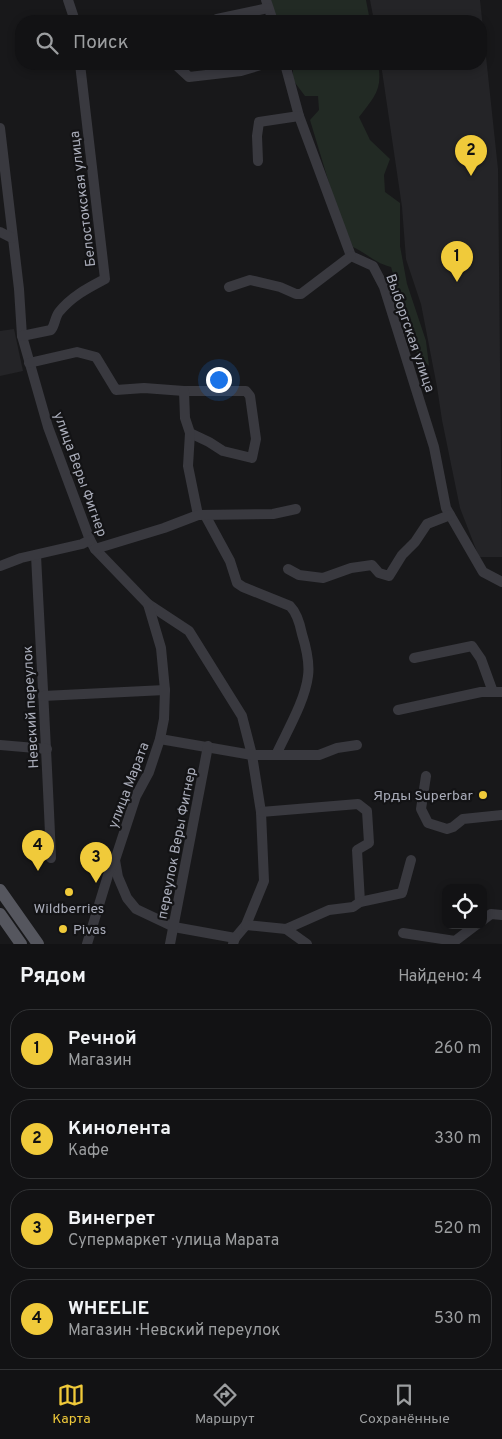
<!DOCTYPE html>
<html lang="ru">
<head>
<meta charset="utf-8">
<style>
  :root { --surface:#121214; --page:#1f2022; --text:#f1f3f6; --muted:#9c9ea0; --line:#313234; --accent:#f0ca3a }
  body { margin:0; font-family:Overpass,sans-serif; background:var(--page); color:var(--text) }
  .controls { position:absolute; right:15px; bottom:15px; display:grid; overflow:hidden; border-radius:10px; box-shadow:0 2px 8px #0003 }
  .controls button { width:45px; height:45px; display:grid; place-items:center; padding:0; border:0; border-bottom:1px solid var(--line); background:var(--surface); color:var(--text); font:25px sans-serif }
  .you { position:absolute; left:218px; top:379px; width:18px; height:18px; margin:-12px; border:4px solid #fff; border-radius:50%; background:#1a73e8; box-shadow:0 0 0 8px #1a73e833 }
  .badge { display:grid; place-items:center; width:32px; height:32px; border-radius:50%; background:var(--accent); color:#111; font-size:16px; font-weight:700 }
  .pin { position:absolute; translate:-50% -41px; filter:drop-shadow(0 1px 2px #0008) }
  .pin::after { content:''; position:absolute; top:26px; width:18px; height:15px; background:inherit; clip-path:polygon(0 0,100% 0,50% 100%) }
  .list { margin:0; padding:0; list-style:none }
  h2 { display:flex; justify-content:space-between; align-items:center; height:65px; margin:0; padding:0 20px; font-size:21px }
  h2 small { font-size:16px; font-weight:400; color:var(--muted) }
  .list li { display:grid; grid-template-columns:32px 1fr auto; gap:15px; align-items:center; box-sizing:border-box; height:80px; margin:0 10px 10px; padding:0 10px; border:1px solid var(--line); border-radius:20px }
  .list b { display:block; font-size:19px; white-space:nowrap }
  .list p { margin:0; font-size:16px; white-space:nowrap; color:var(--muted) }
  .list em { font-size:16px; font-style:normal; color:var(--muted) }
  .icon { flex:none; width:28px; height:28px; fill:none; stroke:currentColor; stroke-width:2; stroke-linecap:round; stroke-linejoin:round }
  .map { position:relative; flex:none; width:502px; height:944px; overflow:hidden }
  .search { position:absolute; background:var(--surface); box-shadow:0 2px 8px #0003; left:15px; right:15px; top:15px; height:55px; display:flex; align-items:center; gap:12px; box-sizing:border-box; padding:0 18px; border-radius:20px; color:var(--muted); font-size:19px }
  .sheet { height:425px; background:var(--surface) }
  nav { display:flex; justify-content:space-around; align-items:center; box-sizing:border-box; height:70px; border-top:1px solid var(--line); background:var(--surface); font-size:14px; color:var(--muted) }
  nav a { display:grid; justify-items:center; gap:2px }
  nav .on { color:var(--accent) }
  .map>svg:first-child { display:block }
</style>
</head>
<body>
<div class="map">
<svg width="502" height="944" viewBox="0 0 502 944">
  <rect width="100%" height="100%" fill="#18181a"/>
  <g fill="#242427">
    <polygon points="370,0 480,0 498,169 502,557 479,557 460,508 442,420 437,387 421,304 406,259 402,207 381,64 481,64 481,21 374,21"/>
    <polygon points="14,329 23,371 0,376 0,331"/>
  </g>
  <g fill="#222a24">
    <polygon points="271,0 366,0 370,21 276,21"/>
    <path d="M293,64H378C383,90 374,97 359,117L370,140L390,159L384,175L385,192L400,203V246L407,284L426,341L429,366L417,353L391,267C377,264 366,253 353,247L335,203L310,120L319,110L318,96H305L293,80Z"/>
  </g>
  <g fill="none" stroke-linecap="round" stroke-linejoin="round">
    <g stroke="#39393f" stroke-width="10">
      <polyline points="68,0 75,21"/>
      <polyline points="266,0 273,21"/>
      <polyline points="217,19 268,8"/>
      <polyline points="175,64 189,77 241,71 264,64"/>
      <polyline points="285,64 299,116 351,256 373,266 384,287 434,447 446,508 483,572 502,582"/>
      <polyline points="0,128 19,289 22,336 48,427 90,540 95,549 148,604 189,631 242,716 252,755 261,812 264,881 246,925 235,938 233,944"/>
      <polyline points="258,161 257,136 259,122 299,116"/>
      <polyline points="0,232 12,238"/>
      <polyline points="229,287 250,280 280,287 296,294 301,294 351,256"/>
      <path d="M22,336L51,330C55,325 55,317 59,312C72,296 88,288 105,279L80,64"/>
      <polyline points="29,363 77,352 96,357 116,390 144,388 184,391 246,391 250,396 256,439 252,458 223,451 209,442 190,433"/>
      <polyline points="184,391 185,418 190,433 188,466 198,515"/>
      <path d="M205,515L230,561L237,583L243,587L290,606C297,613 300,624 302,634C306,647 310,662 308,676C305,701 287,731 276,755"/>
      <polyline points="95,549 164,528 198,515 273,514 296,509"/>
      <path d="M36,555C41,656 47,757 51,858"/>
      <polyline points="0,566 21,558 82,544 90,540"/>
      <polyline points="288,569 299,575 323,578 351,568 372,565 379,573 389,576 402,555 415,542 427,524 450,515"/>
      <polyline points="414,658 472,646 481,659 493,692"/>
      <polyline points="43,696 165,690"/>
      <polyline points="398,710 481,692 502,692"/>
      <polyline points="160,739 252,755 319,755 337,748 357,745"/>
      <polyline points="0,745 47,749"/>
      <polyline points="426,776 421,809 428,823 447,829 453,827 463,819 502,815"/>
      <polyline points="261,812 358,804 367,811 369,843 357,850 360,902"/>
      <polyline points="115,860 118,877 127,898 136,909 174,927 235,938"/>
      <polyline points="483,920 491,914 502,915"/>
      <polyline points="246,925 286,929 329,910 353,907 360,902 402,893 411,860"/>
      <polyline points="286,929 307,944"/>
      <polyline points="403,933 455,941 476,925"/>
      <polyline points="87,944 109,872 115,860 136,796 149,772 160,739 164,719 165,690 161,648 148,604"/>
      <polyline points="170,944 208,746"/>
    </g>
    <g stroke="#55565e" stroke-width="12">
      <polyline points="0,890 38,944"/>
      <polyline points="0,914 21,944"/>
    </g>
  </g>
  <g fill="#f0ca3a" stroke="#131315" stroke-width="2">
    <circle cx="483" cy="795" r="5"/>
    <circle cx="69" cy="892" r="5"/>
    <circle cx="63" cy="929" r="5"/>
  </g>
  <g text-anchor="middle" stroke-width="4.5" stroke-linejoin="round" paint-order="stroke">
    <g font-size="14" fill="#aaadba" stroke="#131315">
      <text transform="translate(82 199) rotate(-97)" y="5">Белостокская улица</text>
      <text transform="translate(411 333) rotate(71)" y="5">Выборгская улица</text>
      <text transform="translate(81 474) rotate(70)" y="5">улица Веры Фигнер</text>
      <text transform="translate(30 707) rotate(-93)" y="5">Невский переулок</text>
      <text transform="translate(128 785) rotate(-69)" y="5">улица Марата</text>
      <text transform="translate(176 843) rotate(-79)" y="5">переулок Веры Фигнер</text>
    </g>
    <g font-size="14" fill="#aaadba" stroke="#131315" text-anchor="end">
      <text x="473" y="800">Ярды Superbar</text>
      <text x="69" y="913" text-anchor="middle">Wildberries</text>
      <text x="73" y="934" text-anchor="start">Pivas</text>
    </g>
  </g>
</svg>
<div class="controls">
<button><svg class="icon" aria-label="locate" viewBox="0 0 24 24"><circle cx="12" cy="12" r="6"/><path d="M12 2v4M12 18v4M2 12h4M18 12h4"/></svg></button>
</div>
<div class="you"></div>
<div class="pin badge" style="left:457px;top:282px">1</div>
<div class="pin badge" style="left:471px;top:176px">2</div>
<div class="pin badge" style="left:96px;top:883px">3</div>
<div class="pin badge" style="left:38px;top:871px">4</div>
<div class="search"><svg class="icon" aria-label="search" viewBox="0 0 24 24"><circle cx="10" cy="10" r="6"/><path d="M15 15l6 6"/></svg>Поиск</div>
</div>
<section class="sheet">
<h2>Рядом<small>Найдено: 4</small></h2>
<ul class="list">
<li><span class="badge">1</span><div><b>Речной</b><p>Магазин</p></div><em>260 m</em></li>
<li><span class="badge">2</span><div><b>Кинолента</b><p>Кафе</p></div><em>330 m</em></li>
<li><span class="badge">3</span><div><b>Винегрет</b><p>Супермаркет · улица Марата</p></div><em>520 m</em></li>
<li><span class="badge">4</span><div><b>WHEELIE</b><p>Магазин · Невский переулок</p></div><em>530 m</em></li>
</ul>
</section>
<nav>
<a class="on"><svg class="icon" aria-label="map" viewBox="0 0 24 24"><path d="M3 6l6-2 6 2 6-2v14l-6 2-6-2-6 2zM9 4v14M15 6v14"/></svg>Карта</a>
<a><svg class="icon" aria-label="directions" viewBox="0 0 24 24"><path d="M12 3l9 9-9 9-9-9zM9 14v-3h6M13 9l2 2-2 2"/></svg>Маршрут</a>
<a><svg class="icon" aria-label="saved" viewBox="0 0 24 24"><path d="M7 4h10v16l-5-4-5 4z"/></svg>Сохранённые</a>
</nav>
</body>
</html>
